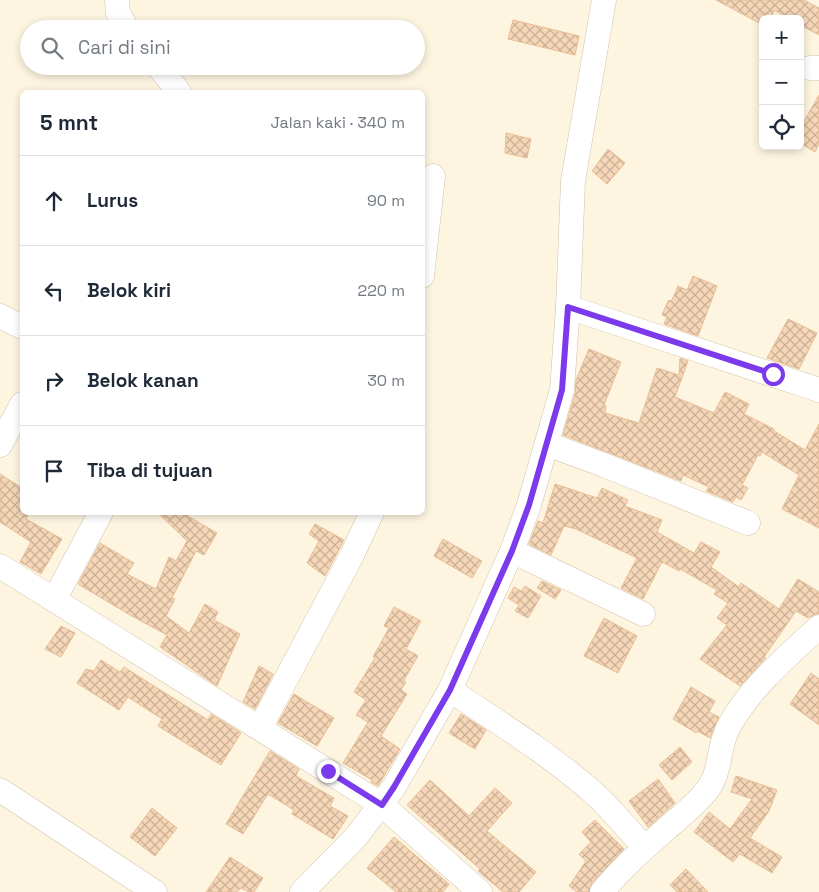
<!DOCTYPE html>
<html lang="id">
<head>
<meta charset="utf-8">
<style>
  :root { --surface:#fff; --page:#f2f2f3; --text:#1f2937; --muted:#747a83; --line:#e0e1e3 }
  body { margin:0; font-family:"Space Grotesk",sans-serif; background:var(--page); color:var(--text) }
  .controls { position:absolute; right:15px; top:15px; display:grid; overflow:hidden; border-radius:8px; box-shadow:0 2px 8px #0003 }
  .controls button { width:45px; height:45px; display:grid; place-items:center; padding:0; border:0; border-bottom:1px solid var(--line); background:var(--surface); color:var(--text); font:25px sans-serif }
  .stop { position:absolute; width:15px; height:15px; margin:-11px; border:4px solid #7c3aed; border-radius:50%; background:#fff }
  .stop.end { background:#7c3aed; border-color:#fff; box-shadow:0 1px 5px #0008 }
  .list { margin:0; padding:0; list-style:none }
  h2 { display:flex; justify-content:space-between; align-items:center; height:65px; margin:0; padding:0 20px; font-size:21px }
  h2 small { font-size:16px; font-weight:400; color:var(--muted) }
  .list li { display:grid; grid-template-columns:32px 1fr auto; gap:15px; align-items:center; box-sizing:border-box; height:90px; padding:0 20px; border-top:1px solid var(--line) }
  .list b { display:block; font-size:19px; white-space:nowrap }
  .list em { font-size:16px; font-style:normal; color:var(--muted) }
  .icon { flex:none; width:28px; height:28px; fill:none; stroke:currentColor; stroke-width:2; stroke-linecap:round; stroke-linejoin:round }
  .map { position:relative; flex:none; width:819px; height:892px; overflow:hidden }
  .search { position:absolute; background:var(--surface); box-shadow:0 2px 8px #0003; left:20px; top:20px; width:405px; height:55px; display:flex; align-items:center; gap:12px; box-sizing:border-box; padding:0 18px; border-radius:28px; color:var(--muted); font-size:19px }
  .panel { position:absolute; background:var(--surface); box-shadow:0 2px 8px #0003; left:20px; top:90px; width:405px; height:425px; border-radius:8px }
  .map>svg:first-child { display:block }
</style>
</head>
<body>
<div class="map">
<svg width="819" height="892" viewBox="0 0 819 892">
  <defs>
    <pattern id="building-cross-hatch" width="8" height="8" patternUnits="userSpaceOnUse" patternTransform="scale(1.25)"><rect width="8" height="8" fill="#f5d6b7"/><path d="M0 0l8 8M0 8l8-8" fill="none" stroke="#cbb197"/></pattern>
  </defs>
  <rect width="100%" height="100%" fill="#fef5e1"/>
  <g fill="url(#building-cross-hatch)" stroke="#e8be96">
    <polygon points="716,0 804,0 819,8 819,35 800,25 800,19 790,19 774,10 771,19 763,19 763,25"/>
    <polygon points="513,20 579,36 575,55 508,39"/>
    <polygon points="819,95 819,144 815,152 800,143 800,128"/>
    <polygon points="506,133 531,139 527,158 505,153"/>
    <polygon points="608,149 625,163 607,184 592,171"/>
    <polygon points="693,276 717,286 698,336 664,324 667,317 662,315 668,301 672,300 678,286 687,290"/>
    <polygon points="788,319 817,333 799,369 767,358"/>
    <polygon points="589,349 621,362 604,405 606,406 605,413 639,423 657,368 679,375 680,358 688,361 675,397 714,413 725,392 749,404 744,414 774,429 774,431 805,450 819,424 819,528 782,509 799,475 762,452 760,456 758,455 742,485 748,488 741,500 736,497 733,502 706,491 709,487 683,475 681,481 563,435 575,394 576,380"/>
    <polygon points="0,474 22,488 22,512 29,512 26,519 62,539 41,574 20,562 31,542 0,522"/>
    <polygon points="555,484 597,498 602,488 628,500 625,506 662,520 657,532 694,553 701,542 720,552 711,567 739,587 741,583 779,609 798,579 819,592 819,614 816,614 808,618 796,611 764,657 766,658 740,686 700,659 727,625 717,618 728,603 714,594 717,590 680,569 679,571 662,562 643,599 621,588 637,558 576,529 564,526 551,555 529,544 538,521 543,523"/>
    <polygon points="157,512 181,512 217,533 204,555 196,551 172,598 175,599 166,616 189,633 205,604 218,612 214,620 240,634 217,686 160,647 167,635 130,615 78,584 100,543 134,563 127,574 156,589 169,557 176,561 187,541"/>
    <polygon points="315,524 344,540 325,576 307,563 319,541 309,534"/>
    <polygon points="443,539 482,561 472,578 434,556"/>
    <polygon points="542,581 561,590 555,599 537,588"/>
    <polygon points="525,586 541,596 528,618 515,611 519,605 508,598 514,587 521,591"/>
    <polygon points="394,607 421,621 406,649 418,656 404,680 406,682 401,690 407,694 381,736 400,749 378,786 371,782 372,780 343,763 368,722 356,715 366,700 354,692 375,658 373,657 389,628 384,626"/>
    <polygon points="604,618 637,636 618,673 584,656"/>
    <polygon points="61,626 75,633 61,657 45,649"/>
    <polygon points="101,660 120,672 124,667 208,720 211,714 241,733 221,765 158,726 162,719 128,697 119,710 77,683 86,669 94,671"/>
    <polygon points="259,666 273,674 255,709 243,702"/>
    <polygon points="811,673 819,679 819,725 790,704"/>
    <polygon points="691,687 715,701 709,712 719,717 710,738 697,731 696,733 673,719"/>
    <polygon points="294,694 334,718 317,746 278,723"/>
    <polygon points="461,714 486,730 475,749 449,733"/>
    <polygon points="680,747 692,762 672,780 659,765"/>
    <polygon points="270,751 299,769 296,776 334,798 330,806 348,816 333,839 292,814 294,810 268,794 243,834 226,824"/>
    <polygon points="736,776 777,790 769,811 750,838 782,857 772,873 740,854 733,862 694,832 709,812 730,829 752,799 731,792"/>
    <polygon points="658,779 675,803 648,827 629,801"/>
    <polygon points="430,780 469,816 495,788 512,803 487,831 536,872 519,892 503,892 478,871 480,869 407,805"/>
    <polygon points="152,808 177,828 155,856 130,837"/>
    <polygon points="595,820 624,849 592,883 589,892 577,892 569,886 586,861 579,854 591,842 582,832"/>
    <polygon points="394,837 449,884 443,892 396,892 367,868"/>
    <polygon points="230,857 263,878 254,892 249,892 241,888 237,892 206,892"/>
    <polygon points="686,869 708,892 677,892 670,885"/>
  </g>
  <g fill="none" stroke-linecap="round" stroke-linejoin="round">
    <g stroke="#d1c0aa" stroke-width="25">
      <g id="minor">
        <polyline points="117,0 118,13 127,29"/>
        <polyline points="158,66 179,92"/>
        <polyline points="810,68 819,68"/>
        <polyline points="422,276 433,176"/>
        <polyline points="568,307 819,390"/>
        <polyline points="0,316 22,327"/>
        <polyline points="547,444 604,465 748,523"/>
        <polyline points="0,445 22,404"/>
        <polyline points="512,551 643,614"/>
        <polyline points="0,566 382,805 480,892"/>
        <polyline points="54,600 101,512"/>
        <path d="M450,690C499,723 551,755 596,795C613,811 629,831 645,848"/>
        <polyline points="260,728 352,555 372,512"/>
        <polyline points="0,790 155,892"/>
        <polyline points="302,892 356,837 394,787 450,690 512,551 529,505 562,390 568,307 573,181 604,0"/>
        <path d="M602,892C623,866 648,845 673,823C685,813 698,802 708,789C721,771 718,748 728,728C747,691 788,655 819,627"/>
      </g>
    </g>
    <use href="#minor" stroke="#fff" stroke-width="24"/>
  </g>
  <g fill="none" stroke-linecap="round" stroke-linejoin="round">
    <polyline stroke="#7c3aed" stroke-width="6" points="328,771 382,805 394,787 450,690 512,551 529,505 562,390 568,307 773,374"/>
  </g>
</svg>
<div class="controls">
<button>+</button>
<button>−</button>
<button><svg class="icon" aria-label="locate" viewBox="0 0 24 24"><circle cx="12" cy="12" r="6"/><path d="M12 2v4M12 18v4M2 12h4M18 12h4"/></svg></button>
</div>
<div class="stop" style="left:773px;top:374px"></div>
<div class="stop end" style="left:328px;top:771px"></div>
<div class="search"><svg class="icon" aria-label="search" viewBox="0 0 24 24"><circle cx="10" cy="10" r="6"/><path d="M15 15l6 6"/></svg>Cari di sini</div>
<section class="panel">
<h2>5 mnt<small>Jalan kaki · 340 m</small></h2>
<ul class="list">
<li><svg class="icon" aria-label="ahead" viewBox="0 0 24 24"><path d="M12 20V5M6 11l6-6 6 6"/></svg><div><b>Lurus</b></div><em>90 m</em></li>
<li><svg class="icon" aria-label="left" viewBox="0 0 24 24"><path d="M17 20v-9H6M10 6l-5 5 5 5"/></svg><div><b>Belok kiri</b></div><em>220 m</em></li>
<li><svg class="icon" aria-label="right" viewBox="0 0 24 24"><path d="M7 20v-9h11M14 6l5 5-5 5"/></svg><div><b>Belok kanan</b></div><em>30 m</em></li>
<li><svg class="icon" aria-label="arrive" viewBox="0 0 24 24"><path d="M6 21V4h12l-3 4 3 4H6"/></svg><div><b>Tiba di tujuan</b></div></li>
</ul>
</section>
</div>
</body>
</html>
